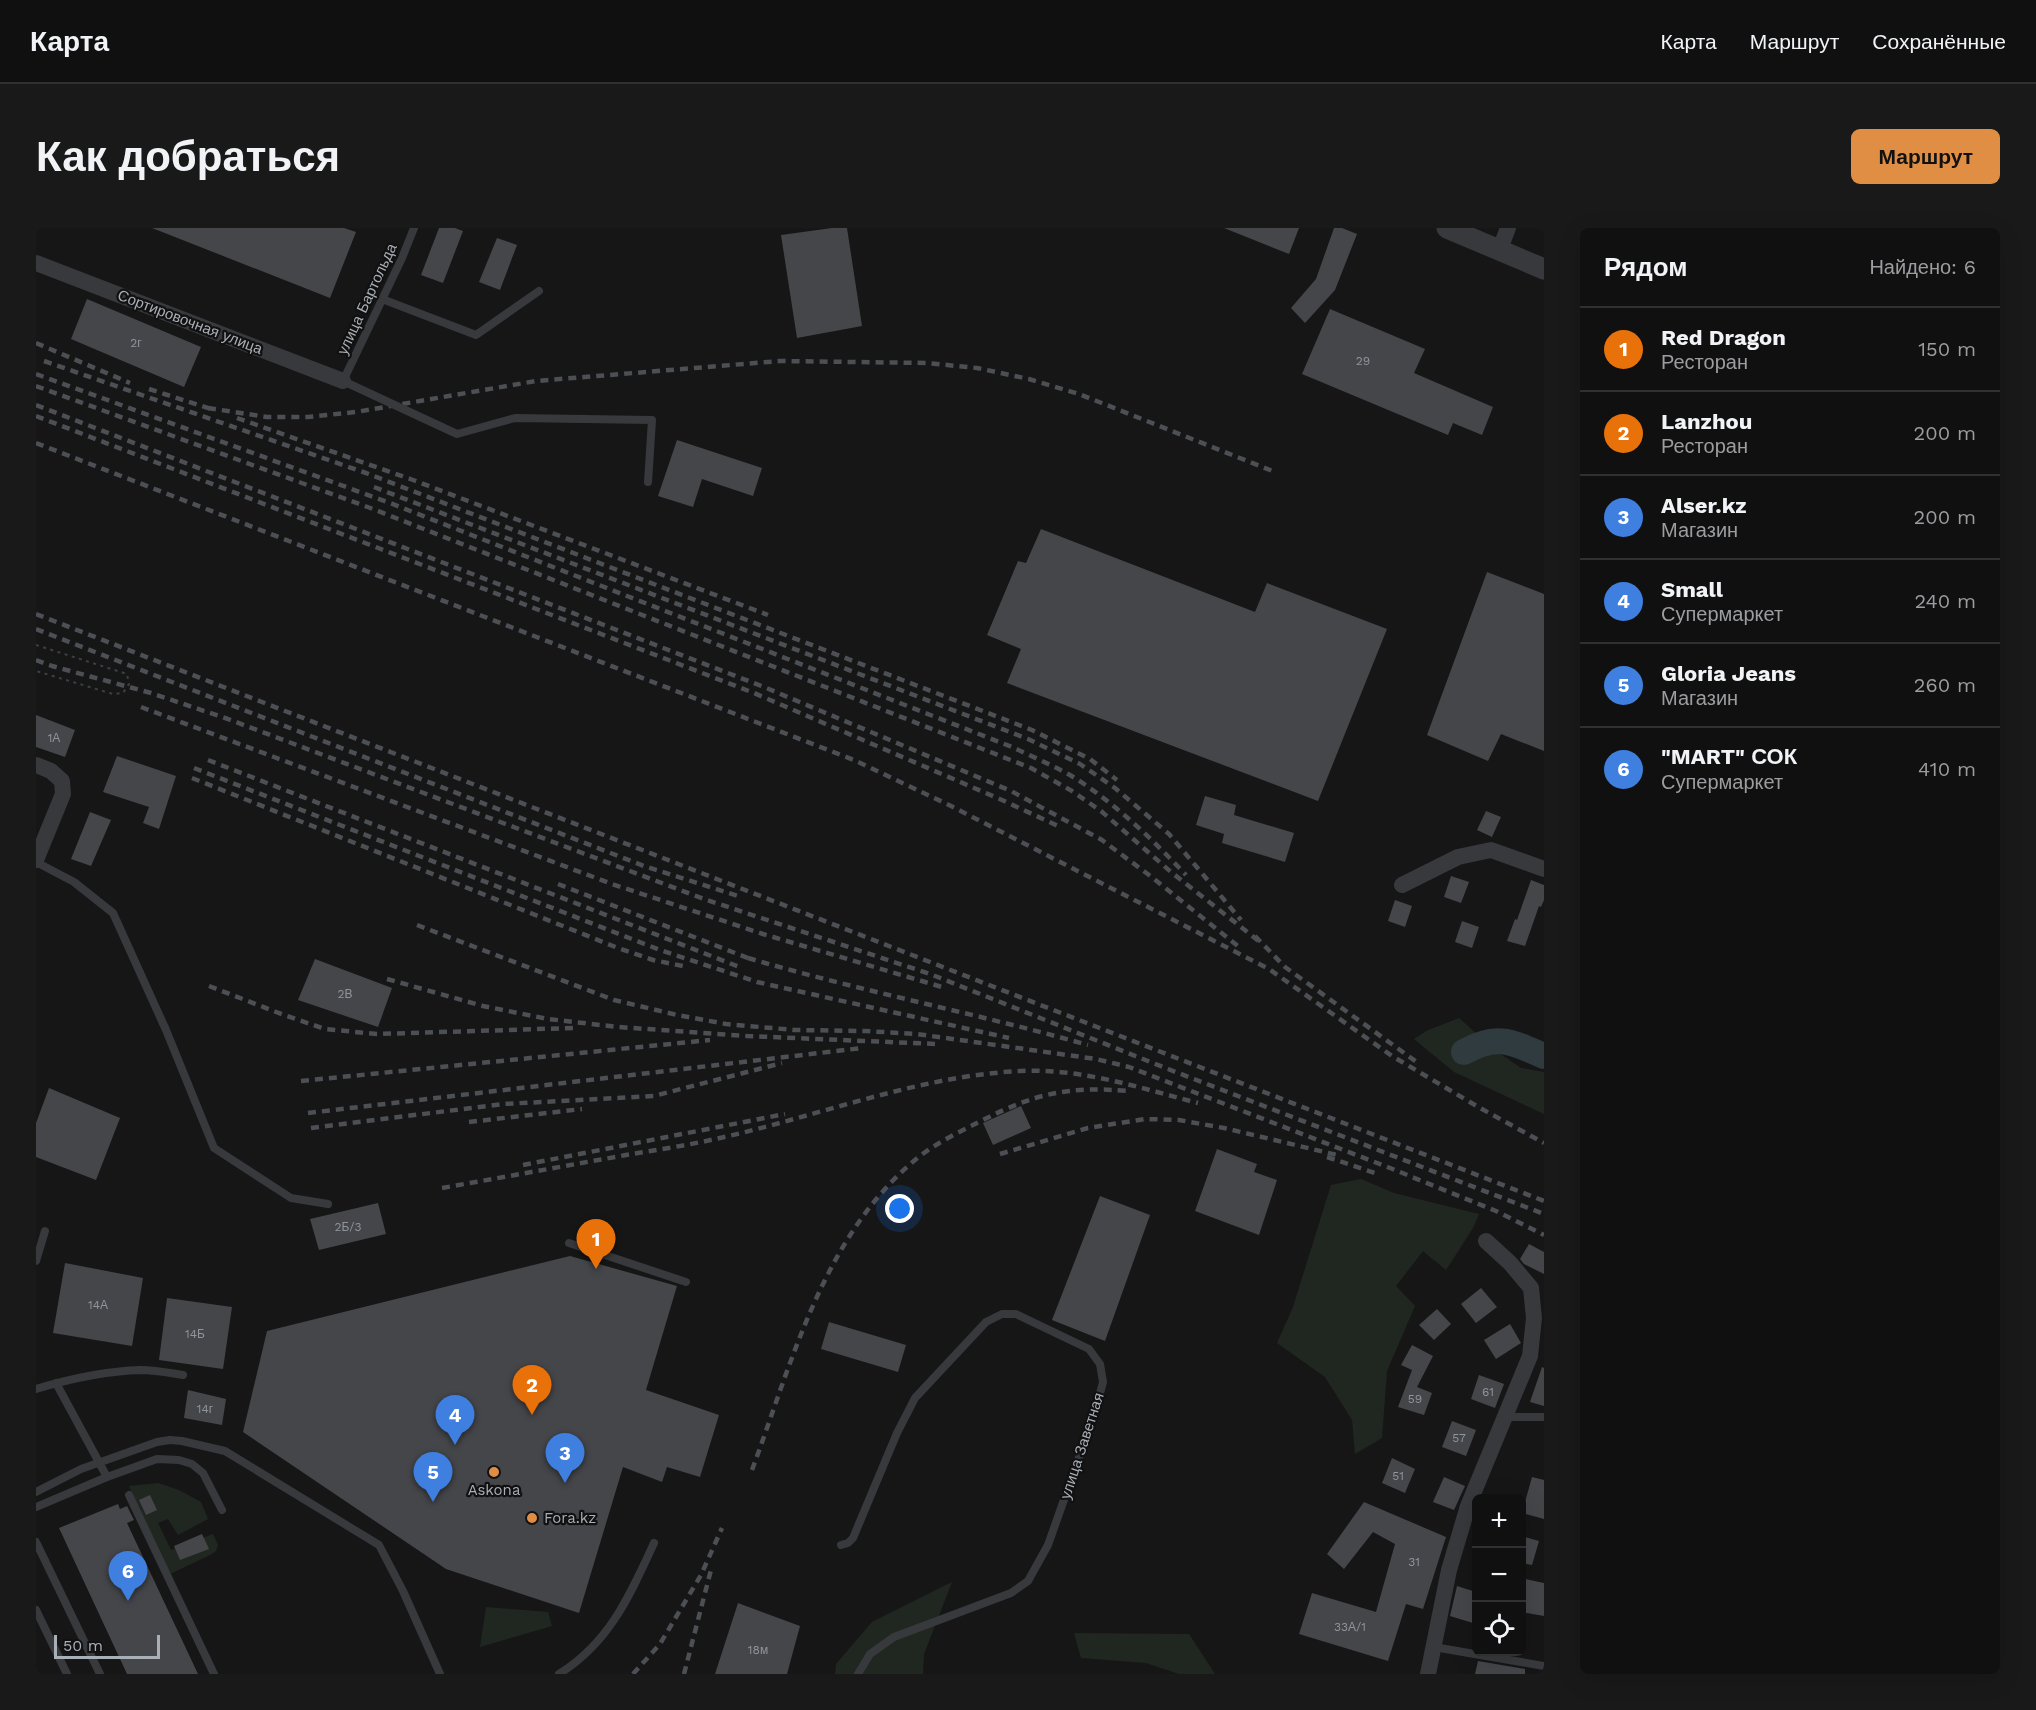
<!DOCTYPE html>
<html lang="ru">
<head>
<meta charset="utf-8">
<style>
  :root { --surface:#101011; --page:#19191a; --text:#f1f3f6; --muted:#9c9d9f; --line:#303031; --accent:#e08e44 }
  body { margin:0; font-family:"Work Sans",sans-serif; background:var(--page); color:var(--text) }
  .controls { position:absolute; right:18px; bottom:18px; display:grid; overflow:hidden; border-radius:9px; box-shadow:0 6px 24px #0002 }
  .controls button { width:54px; height:54px; display:grid; place-items:center; padding:0; border:0; border-bottom:2px solid var(--line); background:var(--surface); color:var(--text); font:30px sans-serif }
  .scale { position:absolute; left:18px; bottom:15px; width:106px; box-sizing:border-box; padding-left:6px; border:3px solid #a9afb6; border-top:0; font-size:16px; line-height:21px; white-space:nowrap; color:#a9afb6; -webkit-text-stroke:4px #111112; paint-order:stroke }
  .you { position:absolute; left:864px; top:981px; width:21px; height:21px; margin:-15px; border:4px solid #fff; border-radius:50%; background:#1a73e8; box-shadow:0 0 0 9px #1a73e833 }
  .badge { display:grid; place-items:center; width:39px; height:39px; border-radius:50%; background:var(--accent); color:#fff; font-size:20px; font-weight:700 }
  .pin { position:absolute; translate:-50% -50px; filter:drop-shadow(0 2px 3px #0008) }
  .pin::after { content:''; position:absolute; top:32px; width:21px; height:18px; background:inherit; clip-path:polygon(0 0,100% 0,50% 100%) }
  .list { margin:0; padding:0; list-style:none }
  h2 { display:flex; justify-content:space-between; align-items:center; height:78px; margin:0; padding:0 24px; font-size:26px }
  h2 small { font-size:20px; font-weight:400; color:var(--muted) }
  .list li { display:grid; grid-template-columns:39px 1fr auto; gap:18px; align-items:center; box-sizing:border-box; height:84px; padding:0 24px; border-top:2px solid var(--line) }
  .list b { display:block; font-size:22px; white-space:nowrap }
  .list p { margin:0; font-size:20px; white-space:nowrap; color:var(--muted) }
  .list em { font-size:20px; font-style:normal; color:var(--muted) }
  .icon { flex:none; width:33px; height:33px; fill:none; stroke:currentColor; stroke-width:2; stroke-linecap:round; stroke-linejoin:round }
  .map { position:relative; flex:none; width:1508px; height:1446px; overflow:hidden; border-radius:9px }
  header { display:flex; align-items:center; gap:36px; box-sizing:border-box; height:84px; padding:0 30px; background:var(--surface); border-bottom:2px solid var(--line) }
  header strong { font-size:28px }
  nav { display:flex; gap:33px; margin-inline-start:auto; font-size:21px }
  .intro { display:flex; align-items:center; justify-content:space-between; box-sizing:border-box; height:144px; padding:0 36px }
  h1 { margin:0; font-size:42px }
  .button { padding:15px 27px; border-radius:9px; background:var(--accent); color:#111; font-size:21px; font-weight:700 }
  main { display:flex; gap:36px; padding:0 36px }
  aside { flex:1; background:var(--surface); border-radius:9px; box-shadow:0 6px 24px #0002 }
  .map>svg:first-child { display:block }
</style>
</head>
<body>
<header>
<strong>Карта</strong>
<nav><a>Карта</a><a>Маршрут</a><a>Сохранённые</a></nav>
</header>
<div class="intro"><h1>Как добраться</h1><a class="button">Маршрут</a></div>
<main>
<div class="map">
<svg width="1508" height="1446" viewBox="0 0 1508 1446">
  <rect width="100%" height="100%" fill="#161617"/>
  <g fill="#202720">
    <polygon points="1423,790 1460,823 1485,840 1508,844 1508,886 1418,844 1378,811 1390,803"/>
    <polygon points="1325,951 1358,965 1443,986 1437,1000 1410,1042 1387,1023 1360,1058 1379,1078 1351,1143 1346,1210 1319,1226 1316,1192 1289,1149 1241,1115 1257,1079 1295,957"/>
    <polygon points="122,1255 143,1262 165,1274 172,1291 142,1307 132,1291 122,1295 135,1322 177,1306 182,1317 180,1323 174,1327 134,1346 93,1258"/>
    <polygon points="916,1354 888,1426 887,1446 799,1446 800,1436 836,1394"/>
    <polygon points="450,1379 512,1384 516,1398 444,1419"/>
    <polygon points="1038,1405 1153,1406 1179,1446 1143,1446 1110,1435 1045,1430"/>
  </g>
  <g fill="none" stroke-linecap="round" stroke-linejoin="round">
    <path stroke="#303b3f" stroke-width="26" d="M1428,824C1461,805 1476,814 1508,828"/>
  </g>
  <g fill="#45464a">
    <polygon points="116,0 308,0 320,4 294,70"/>
    <polygon points="403,0 419,0 427,3 407,55 385,47"/>
    <polygon points="796,0 811,0 826,98 761,110 745,7"/>
    <polygon points="1188,0 1263,0 1253,26"/>
    <polygon points="1298,0 1306,0 1321,6 1299,62 1269,95 1255,80 1280,51"/>
    <polygon points="461,10 481,17 464,62 443,54"/>
    <polygon points="51,71 165,119 148,159 35,111"/>
    <polygon points="1294,81 1389,121 1378,145 1457,179 1446,207 1417,195 1412,207 1266,146"/>
    <polygon points="641,212 726,240 717,268 666,251 657,279 622,268"/>
    <polygon points="1005,301 1219,384 1231,355 1351,401 1282,573 971,455 985,421 951,407 982,333 990,335"/>
    <polygon points="1451,344 1508,366 1508,523 1465,506 1452,533 1391,507"/>
    <polygon points="0,487 39,502 29,529 0,519"/>
    <polygon points="81,528 140,548 123,601 107,595 113,579 67,564"/>
    <polygon points="1169,568 1200,577 1198,587 1258,605 1249,634 1186,615 1188,606 1160,597"/>
    <polygon points="1450,583 1465,589 1456,609 1441,602"/>
    <polygon points="54,584 75,592 55,638 35,631"/>
    <polygon points="1415,648 1433,654 1425,675 1408,669"/>
    <polygon points="1495,652 1508,657 1508,672 1505,679 1503,678 1489,718 1471,713 1479,691 1481,692"/>
    <polygon points="1359,672 1376,678 1369,699 1352,693"/>
    <polygon points="1426,693 1443,699 1436,720 1419,714"/>
    <polygon points="279,731 356,760 342,799 262,772"/>
    <polygon points="13,860 84,890 60,952 0,929 0,895"/>
    <polygon points="985,878 995,900 957,917 947,895"/>
    <polygon points="1181,921 1221,936 1218,944 1241,952 1223,1007 1159,983"/>
    <polygon points="1064,968 1114,987 1069,1113 1016,1092"/>
    <polygon points="342,975 350,1006 283,1022 274,991"/>
    <polygon points="1493,1016 1508,1024 1508,1046 1488,1036 1484,1031"/>
    <polygon points="534,1028 641,1058 610,1162 683,1187 664,1249 631,1239 626,1254 587,1239 543,1385 410,1341 207,1204 231,1103"/>
    <polygon points="29,1035 107,1050 96,1118 17,1105"/>
    <polygon points="1445,1060 1461,1079 1440,1095 1425,1076"/>
    <polygon points="131,1070 196,1079 187,1141 123,1132"/>
    <polygon points="1401,1081 1415,1096 1398,1112 1383,1097"/>
    <polygon points="793,1094 870,1117 862,1144 785,1121"/>
    <polygon points="1474,1096 1485,1115 1460,1131 1448,1112"/>
    <polygon points="1376,1117 1397,1128 1381,1159 1396,1165 1388,1187 1362,1179 1376,1142 1365,1137"/>
    <polygon points="1506,1139 1508,1140 1508,1178 1494,1174"/>
    <polygon points="1443,1147 1468,1156 1459,1180 1435,1171"/>
    <polygon points="152,1162 190,1171 186,1197 148,1190"/>
    <polygon points="1416,1193 1440,1202 1430,1228 1406,1219"/>
    <polygon points="1356,1230 1379,1241 1369,1265 1346,1255"/>
    <polygon points="1408,1249 1429,1258 1418,1282 1397,1274"/>
    <polygon points="1496,1249 1508,1252 1508,1291 1486,1285"/>
    <polygon points="114,1267 121,1282 110,1287 103,1272"/>
    <polygon points="1328,1274 1410,1309 1387,1381 1370,1376 1352,1433 1263,1406 1276,1365 1340,1384 1359,1316 1337,1304 1308,1341 1291,1326"/>
    <polygon points="82,1276 84,1281 91,1278 98,1292 91,1295 162,1446 91,1446 23,1300"/>
    <polygon points="166,1306 173,1321 144,1332 138,1318"/>
    <polygon points="1485,1308 1503,1313 1496,1337 1485,1335"/>
    <polygon points="1485,1350 1508,1355 1508,1388 1485,1384"/>
    <polygon points="1421,1358 1440,1364 1440,1381 1437,1395 1414,1388"/>
    <polygon points="702,1375 764,1398 751,1446 679,1446"/>
    <polygon points="1442,1433 1489,1441 1489,1446 1439,1446"/>
  </g>
  <g fill="none" stroke-linecap="round" stroke-linejoin="round">
    <polyline stroke="#3d4043" stroke-width="2" stroke-dasharray="3 4.5" stroke-linecap="butt" points="0,417 91,446 93,456 87,465 77,466 0,443"/>
    <g stroke="#37393c" stroke-width="8">
      <polyline points="346,71 440,107 503,63"/>
      <polyline points="307,153 366,30 378,0"/>
      <polyline points="0,634 38,654 77,685 130,802 178,920 255,970 292,976"/>
      <polyline points="533,1015 650,1054"/>
      <polyline points="0,1033 9,1003"/>
      <polyline points="20,1155 71,1249"/>
      <path d="M0,1161C33,1151 70,1143 105,1142C119,1142 134,1145 147,1147"/>
      <polyline points="1469,1189 1508,1189"/>
      <polyline points="0,1264 45,1241 121,1214 134,1212 146,1213 189,1223 343,1317 367,1363 404,1446"/>
      <polyline points="93,1267 178,1446"/>
      <polyline points="0,1279 71,1249 121,1231 143,1232 156,1236 167,1245 186,1282"/>
      <polyline points="0,1314 64,1446"/>
      <polyline points="805,1317 812,1315 817,1310 861,1205 879,1170 950,1094 966,1086 980,1086 1053,1121 1064,1136 1067,1154 1059,1184 1012,1317 992,1353 975,1365 858,1409 834,1426 822,1446"/>
      <polyline points="0,1382 31,1446"/>
      <polyline points="1398,1419 1508,1438"/>
      <path d="M523,1446C574,1414 594,1367 618,1315"/>
    </g>
    <g stroke="#37393c" stroke-width="16">
      <polyline points="1464,21 1472,0"/>
      <polyline points="0,35 307,153"/>
      <polyline points="0,537 15,543 26,553 27,566 0,632"/>
      <polyline points="1366,657 1422,629 1455,622 1508,641"/>
      <polyline points="1392,1446 1413,1342 1432,1278 1494,1128 1498,1090 1495,1060 1474,1035 1450,1013"/>
    </g>
    <polyline stroke="#37393c" stroke-width="21" points="1411,0 1508,41"/>
    <g stroke="#4c4f53" stroke-width="4.5" stroke-dasharray="8 6" stroke-linecap="butt">
      <polyline points="0,115 94,155"/>
      <polyline points="8,133 330,245 996,502 1054,531 1081,552"/>
      <path d="M0,146L354,275L976,519C995,528 1016,537 1034,547C1078,574 1115,610 1150,647"/>
      <polyline points="0,158 337,281 995,540 1036,563 1065,583 1135,644 1224,714"/>
      <polyline points="113,161 178,182"/>
      <polyline points="0,177 728,459 975,563 1066,612 1113,647 1203,719"/>
      <polyline points="172,180 231,189 272,189 320,184 500,153 744,133 891,135 941,140 993,151 1043,166 1239,244"/>
      <polyline points="0,188 718,465 966,572 1022,598"/>
      <polyline points="201,190 377,252 732,387"/>
      <polyline points="0,215 818,532 913,577 1233,741 1356,828 1444,880 1508,915"/>
      <polyline points="338,259 992,511 1044,536 1079,560 1133,606 1205,692"/>
      <polyline points="0,386 1508,973"/>
      <polyline points="0,401 608,638 702,668"/>
      <polyline points="0,432 16,438 115,465 192,491 668,671 894,746 1132,841 1508,986"/>
      <polyline points="105,479 576,656 727,706 906,759"/>
      <polyline points="172,532 706,740"/>
      <polyline points="158,540 624,722 721,754 973,810"/>
      <polyline points="156,550 582,720 617,732 652,739"/>
      <polyline points="522,656 717,732"/>
      <polyline points="381,697 578,772 641,787 690,796 758,802 829,803 881,806 1060,831 1093,839 1354,940 1460,983 1508,1007"/>
      <polyline points="1219,708 1249,739 1382,835"/>
      <path d="M712,730C824,763 939,785 1052,817"/>
      <polyline points="351,751 447,778 512,791 582,799 711,808 900,816"/>
      <polyline points="173,758 248,787 289,801 341,806 537,800"/>
      <polyline points="265,853 674,812"/>
      <polyline points="272,885 826,820"/>
      <polyline points="433,894 546,881"/>
      <polyline points="275,900 467,876 618,868 746,835"/>
      <polyline points="964,926 1052,900 1109,891 1143,892 1188,900 1301,927"/>
      <polyline points="1291,929 1342,946"/>
      <polyline points="487,937 749,886"/>
      <path d="M406,960C468,949 529,938 590,927C621,922 653,917 684,910C783,888 882,848 984,843C1046,840 1104,860 1162,875"/>
      <path d="M716,1242C756,1134 787,1009 879,932C898,916 923,904 945,893C1000,865 1032,858 1093,863"/>
      <polyline points="597,1446 624,1416 665,1347 686,1300"/>
      <polyline points="648,1446 676,1338"/>
    </g>
    <polyline stroke="#37393c" stroke-width="8" points="307,153 421,206 479,190 616,192 612,254"/>
  </g>
  <g fill="#e08e44" stroke="#111112" stroke-width="2">
    <circle cx="458" cy="1244" r="6"/>
    <circle cx="496" cy="1290" r="6"/>
  </g>
  <g text-anchor="middle" stroke-width="4.5" stroke-linejoin="round" paint-order="stroke">
    <g font-size="12" fill="#90959b">
      <text x="100" y="119">2г</text>
      <text x="1327" y="137">29</text>
      <text x="18" y="514">1А</text>
      <text x="309" y="770">2В</text>
      <text x="312" y="1003">2Б/3</text>
      <text x="62" y="1081">14А</text>
      <text x="159" y="1110">14Б</text>
      <text x="1452" y="1168">61</text>
      <text x="1379" y="1175">59</text>
      <text x="169" y="1185">14г</text>
      <text x="1423" y="1214">57</text>
      <text x="1362" y="1252">51</text>
      <text x="1378" y="1338">31</text>
      <text x="1314" y="1403">33А/1</text>
      <text x="722" y="1426">18м</text>
    </g>
    <g font-size="15" fill="#a9afb6" stroke="#111112">
      <text transform="translate(331 71) rotate(-65)" y="5">улица Бартольда</text>
      <text transform="translate(154 94) rotate(21)" y="5">Сортировочная улица</text>
      <text transform="translate(1046 1218) rotate(-72)" y="5">улица Заветная</text>
    </g>
    <g font-size="15" fill="#a9afb6" stroke="#111112">
      <text x="458" y="1267">Askona</text>
      <text x="508" y="1295" text-anchor="start">Fora.kz</text>
    </g>
  </g>
</svg>
<div class="controls">
<button>+</button>
<button>−</button>
<button><svg class="icon" aria-label="locate" viewBox="0 0 24 24"><circle cx="12" cy="12" r="6"/><path d="M12 2v4M12 18v4M2 12h4M18 12h4"/></svg></button>
</div>
<div class="scale">50 m</div>
<div class="you"></div>
<div class="pin badge" style="left:560px;top:1041px;background:#e8710a">1</div>
<div class="pin badge" style="left:496px;top:1187px;background:#e8710a">2</div>
<div class="pin badge" style="left:529px;top:1255px;background:#3f7fe0">3</div>
<div class="pin badge" style="left:419px;top:1217px;background:#3f7fe0">4</div>
<div class="pin badge" style="left:397px;top:1274px;background:#3f7fe0">5</div>
<div class="pin badge" style="left:92px;top:1373px;background:#3f7fe0">6</div>
</div>
<aside>
<h2>Рядом<small>Найдено: 6</small></h2>
<ul class="list">
<li><span class="badge" style="background:#e8710a">1</span><div><b>Red Dragon</b><p>Ресторан</p></div><em>150 m</em></li>
<li><span class="badge" style="background:#e8710a">2</span><div><b>Lanzhou</b><p>Ресторан</p></div><em>200 m</em></li>
<li><span class="badge" style="background:#3f7fe0">3</span><div><b>Alser.kz</b><p>Магазин</p></div><em>200 m</em></li>
<li><span class="badge" style="background:#3f7fe0">4</span><div><b>Small</b><p>Супермаркет</p></div><em>240 m</em></li>
<li><span class="badge" style="background:#3f7fe0">5</span><div><b>Gloria Jeans</b><p>Магазин</p></div><em>260 m</em></li>
<li><span class="badge" style="background:#3f7fe0">6</span><div><b>&quot;MART&quot; СОК</b><p>Супермаркет</p></div><em>410 m</em></li>
</ul>
</aside>
</main>
</body>
</html>
